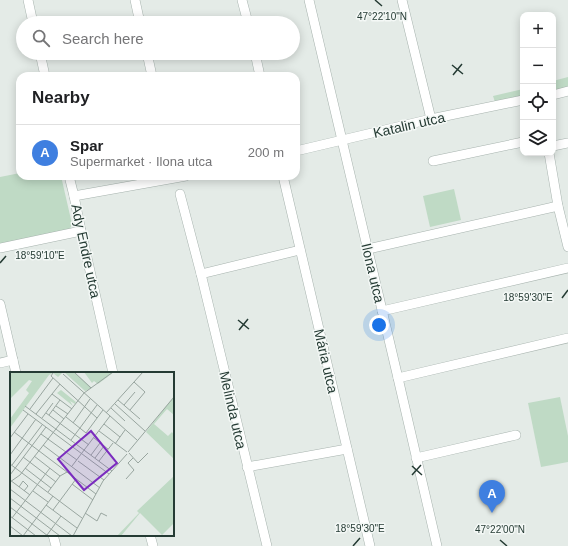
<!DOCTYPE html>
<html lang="en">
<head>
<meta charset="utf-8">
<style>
  :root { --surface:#fff; --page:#f2f2f2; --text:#202124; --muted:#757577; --line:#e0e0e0; --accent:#764d45 }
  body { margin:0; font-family:Helvetica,sans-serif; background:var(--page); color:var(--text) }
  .controls { position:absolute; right:12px; top:12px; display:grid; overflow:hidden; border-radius:8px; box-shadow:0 2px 10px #0003 }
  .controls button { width:36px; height:36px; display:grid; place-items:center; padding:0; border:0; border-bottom:1px solid var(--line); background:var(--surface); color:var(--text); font:20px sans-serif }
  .you { position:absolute; left:379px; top:325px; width:14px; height:14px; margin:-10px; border:3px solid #fff; border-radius:50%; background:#1a73e8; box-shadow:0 0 0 6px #1a73e833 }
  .badge { display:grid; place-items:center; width:26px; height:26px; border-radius:50%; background:var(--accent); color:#fff; font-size:13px; font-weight:700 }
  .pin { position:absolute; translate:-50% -33px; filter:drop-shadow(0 1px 2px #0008) }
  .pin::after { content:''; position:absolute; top:21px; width:14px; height:12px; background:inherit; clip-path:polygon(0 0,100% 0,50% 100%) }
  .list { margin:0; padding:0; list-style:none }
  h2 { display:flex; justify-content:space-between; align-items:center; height:52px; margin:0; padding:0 16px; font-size:17px }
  h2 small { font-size:13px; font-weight:400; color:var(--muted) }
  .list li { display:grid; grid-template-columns:26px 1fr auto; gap:12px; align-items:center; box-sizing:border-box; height:56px; padding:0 16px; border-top:1px solid var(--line) }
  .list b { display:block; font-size:15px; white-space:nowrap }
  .list p { margin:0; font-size:13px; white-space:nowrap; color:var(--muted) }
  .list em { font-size:13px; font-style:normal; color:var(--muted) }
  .icon { flex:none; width:22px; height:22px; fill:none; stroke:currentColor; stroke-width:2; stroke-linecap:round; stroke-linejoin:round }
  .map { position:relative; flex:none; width:568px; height:546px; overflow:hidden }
  .search { position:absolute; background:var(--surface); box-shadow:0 2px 10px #0003; left:16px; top:16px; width:284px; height:44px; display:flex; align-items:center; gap:10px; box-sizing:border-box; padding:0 14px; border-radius:22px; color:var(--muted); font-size:15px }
  .panel { position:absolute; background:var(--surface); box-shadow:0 2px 10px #0003; left:16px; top:72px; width:284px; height:108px; border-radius:12px }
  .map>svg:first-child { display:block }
</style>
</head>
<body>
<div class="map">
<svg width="568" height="546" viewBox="0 0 568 546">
  <rect width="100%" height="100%" fill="#e4ebe7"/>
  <g fill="#bfdac5">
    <polygon points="568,77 568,95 553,98 553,81"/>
    <polygon points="523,89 523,102 495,102 493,96"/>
    <polygon points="20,173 20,176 61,176 72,224 70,229 0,244 0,177"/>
    <polygon points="454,189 461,220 430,227 423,196"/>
    <polygon points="560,397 568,436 568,462 541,467 528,403"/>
  </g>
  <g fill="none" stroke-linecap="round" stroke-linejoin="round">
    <g stroke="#a7b3ae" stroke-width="10">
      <g id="street">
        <polyline points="28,0 33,23"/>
        <polyline points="135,0 140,23"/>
        <polyline points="242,0 248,23"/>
        <polyline points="309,0 398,378 437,546"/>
        <polyline points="402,0 431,119"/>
        <polyline points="40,53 45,76"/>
        <polyline points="147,53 152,76"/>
        <polyline points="255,53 260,76"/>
        <polyline points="553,95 568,91"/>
        <polyline points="553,146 568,143"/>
        <polyline points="296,151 431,119 523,100"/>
        <polyline points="549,153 558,206 568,247"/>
        <polyline points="433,161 523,142"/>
        <polyline points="69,176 74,196 81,231 113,373"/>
        <polyline points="283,176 370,546"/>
        <polyline points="180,194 201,274 267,546"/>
        <polyline points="74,196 186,176"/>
        <polyline points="0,248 81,231"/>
        <polyline points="368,249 558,206"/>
        <polyline points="201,274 300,250"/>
        <polyline points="0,304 16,373"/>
        <polyline points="382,311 568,268"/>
        <polyline points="0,363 13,360"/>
        <polyline points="398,378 568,338"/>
        <polyline points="416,458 516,435"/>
        <polyline points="247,467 347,449"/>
        <polyline points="53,535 56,546"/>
        <polyline points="150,535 153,546"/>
      </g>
    </g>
    <use href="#street" stroke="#fff" stroke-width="9"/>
  </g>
  <path fill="none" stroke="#253b34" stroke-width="1.5" d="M375,0L382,6M452,65L463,74M453,75L462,64M0,263L6,256M562,298L568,290M238,320L249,329M239,330L248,319M412,466L422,475M412,475L421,465M500,540L507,546M353,546L360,538"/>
  <g text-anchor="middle" stroke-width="3" stroke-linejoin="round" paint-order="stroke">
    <g font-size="14" fill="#253b34" stroke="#f4f8f6">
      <text transform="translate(409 125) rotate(-13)" y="5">Katalin utca</text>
      <text transform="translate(86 251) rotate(78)" y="5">Ady Endre utca</text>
      <text transform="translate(373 273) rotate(77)" y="5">Ilona utca</text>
      <text transform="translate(326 361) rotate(77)" y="5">Mária utca</text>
      <text transform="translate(233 410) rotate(77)" y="5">Melinda utca</text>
    </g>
  </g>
  <g transform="translate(10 372)">
    <rect width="164" height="164" fill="#e4ebe7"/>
    <path d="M0,0H53L48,5L43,1L39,3L0,56V47L19,21L16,18L22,9L19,8L0,27ZM54,0H64L82,16L75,19ZM74,0H104L88,12L84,9L82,11ZM51,18L66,30L65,32L60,29L63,34L47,21ZM164,24V43L157,37L144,52L158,64L162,60L164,63V87L136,60ZM164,104V151L152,163L130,141L111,164H107L129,141L127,139Z" fill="#bfdac5"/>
    <path fill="none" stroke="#98a59f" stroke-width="1" d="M64,0L81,16M43,1L41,4L87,46M53,2L127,68M42,22L62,37M108,28L130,47M105,32L135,59M114,33L125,20M15,34L102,99M46,34L58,42M101,36L115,49M20,37L43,6M13,38L99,102M43,38L54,47M120,38L135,20L124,10M36,41L79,73M96,41L133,0M26,42L50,12M39,43L50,28M56,45L76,61L93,38M32,46L43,31M63,51L80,27M94,52L110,65M89,59L117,80M4,60L86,122M31,62L67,88M0,66L18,42M84,66L98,77M61,68L87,33M105,72L115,58M33,73L90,116M118,80L164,25M119,81L128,91L138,81M0,83L26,47M81,83L90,71M24,84L50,104M13,85L46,110M85,86L94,74M68,89L94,108M89,89L103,71M0,92L72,146M2,93L32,53M62,94L100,44M15,96L41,116M0,103L36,55M116,107L124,98L118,91L123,86M0,108L20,123M0,110L10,103L74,21L103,0M62,112L83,128M9,115L13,109L18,114L14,119M0,117L62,164M23,119L38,130M38,120L50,104L57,100M0,126L50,164M36,133L67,156M0,135L38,164M43,138L66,107M75,141L87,149L91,141L97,144M0,144L26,164M2,146L40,96M0,154L13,164M37,163L51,144M13,164L43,124M63,164L93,109L117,82"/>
    <path fill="#7b2cbf" fill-opacity="0.15" stroke="#7b2cbf" stroke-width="2" d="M81,59L107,91L74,118L48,87Z"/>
    <rect width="164" height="164" fill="none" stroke="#253b34" stroke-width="2"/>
  </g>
  <g font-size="10" text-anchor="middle" fill="#253b34" stroke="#f4f8f6" stroke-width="3" stroke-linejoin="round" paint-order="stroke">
    <text x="382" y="20">47°22'10"N</text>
    <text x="40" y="259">18°59'10"E</text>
    <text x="528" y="301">18°59'30"E</text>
    <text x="360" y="532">18°59'30"E</text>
    <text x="500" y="533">47°22'00"N</text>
  </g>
</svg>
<div class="controls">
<button>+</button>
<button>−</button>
<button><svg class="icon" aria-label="locate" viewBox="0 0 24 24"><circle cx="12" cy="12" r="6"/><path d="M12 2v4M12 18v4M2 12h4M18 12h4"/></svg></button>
<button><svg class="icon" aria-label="layers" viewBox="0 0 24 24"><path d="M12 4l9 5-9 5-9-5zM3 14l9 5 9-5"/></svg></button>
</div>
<div class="you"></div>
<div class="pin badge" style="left:492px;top:513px;background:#3f7fe0">A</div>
<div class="search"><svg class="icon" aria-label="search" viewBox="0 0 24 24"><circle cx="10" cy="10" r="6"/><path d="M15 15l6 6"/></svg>Search here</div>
<section class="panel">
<h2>Nearby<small></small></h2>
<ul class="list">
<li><span class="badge" style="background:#3f7fe0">A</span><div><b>Spar</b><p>Supermarket · Ilona utca</p></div><em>200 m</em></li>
</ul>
</section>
</div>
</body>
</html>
